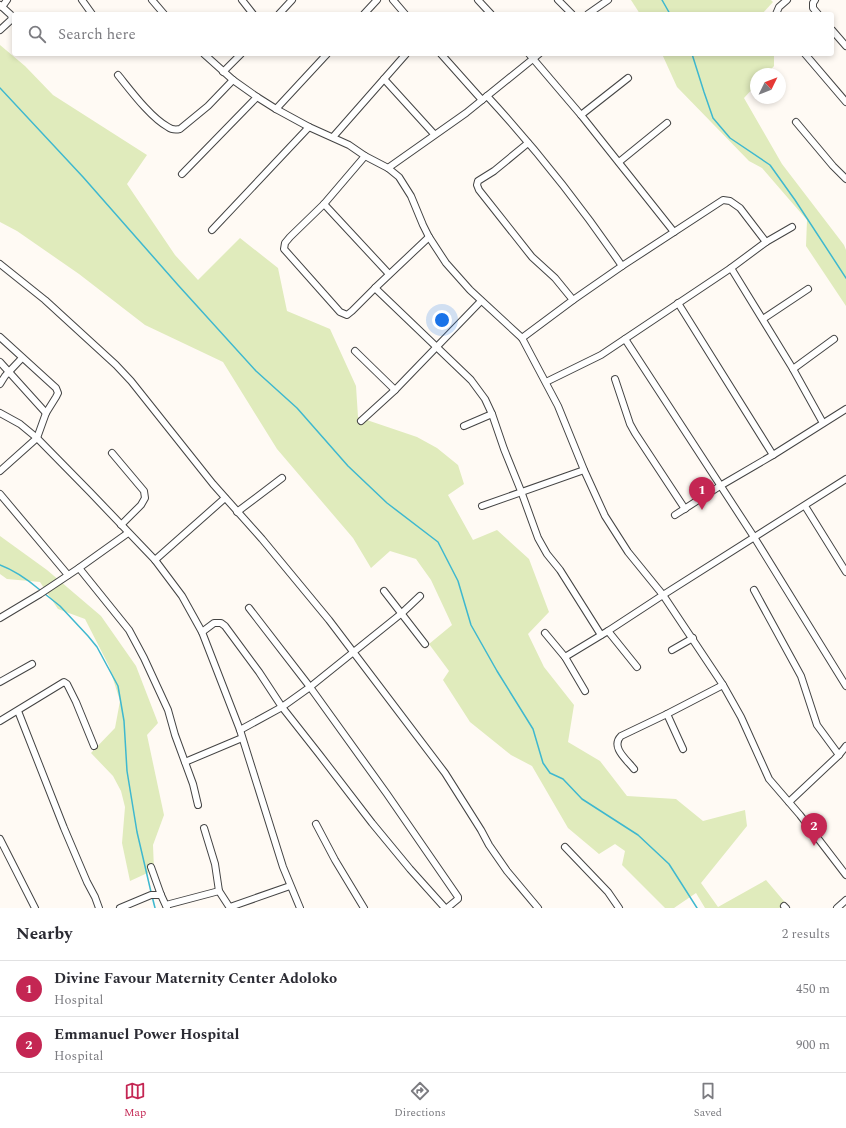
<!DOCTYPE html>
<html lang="en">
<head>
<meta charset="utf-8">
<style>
  :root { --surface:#fff; --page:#f2f2f3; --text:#2b2b33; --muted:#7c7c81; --line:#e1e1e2; --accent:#c42653 }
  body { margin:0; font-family:Spectral,serif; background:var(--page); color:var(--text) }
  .compass { position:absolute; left:750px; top:68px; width:36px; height:36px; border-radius:50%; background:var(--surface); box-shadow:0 2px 6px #0003; rotate:47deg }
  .you { position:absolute; left:442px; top:320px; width:14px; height:14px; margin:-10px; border:3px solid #fff; border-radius:50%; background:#1a73e8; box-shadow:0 0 0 6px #1a73e833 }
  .badge { display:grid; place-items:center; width:26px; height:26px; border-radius:50%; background:var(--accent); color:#fff; font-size:13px; font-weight:700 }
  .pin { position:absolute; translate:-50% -33px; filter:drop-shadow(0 1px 2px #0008) }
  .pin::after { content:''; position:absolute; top:21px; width:14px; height:12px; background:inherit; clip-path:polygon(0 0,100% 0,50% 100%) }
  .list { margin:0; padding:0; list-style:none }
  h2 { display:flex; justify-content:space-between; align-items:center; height:52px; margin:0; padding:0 16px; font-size:17px }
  h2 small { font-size:13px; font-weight:400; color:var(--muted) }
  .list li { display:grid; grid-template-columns:26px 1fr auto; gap:12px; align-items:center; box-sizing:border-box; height:56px; padding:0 16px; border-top:1px solid var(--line) }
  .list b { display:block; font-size:15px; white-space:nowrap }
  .list p { margin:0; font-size:13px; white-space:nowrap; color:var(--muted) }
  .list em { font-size:13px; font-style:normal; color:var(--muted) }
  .icon { flex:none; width:22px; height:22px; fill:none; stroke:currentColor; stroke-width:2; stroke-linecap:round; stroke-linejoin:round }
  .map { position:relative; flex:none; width:846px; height:908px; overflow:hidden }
  .search { position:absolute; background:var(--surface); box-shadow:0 2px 6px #0003; left:12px; right:12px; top:12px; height:44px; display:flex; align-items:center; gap:10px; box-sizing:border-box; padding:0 14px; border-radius:4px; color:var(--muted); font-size:15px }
  .sheet { height:164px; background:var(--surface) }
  nav { display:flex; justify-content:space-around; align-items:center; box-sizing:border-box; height:56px; border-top:1px solid var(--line); background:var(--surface); font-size:11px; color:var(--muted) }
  nav a { display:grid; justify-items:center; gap:2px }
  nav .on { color:var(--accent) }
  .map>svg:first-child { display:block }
</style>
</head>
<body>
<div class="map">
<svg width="846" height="908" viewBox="0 0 846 908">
  <rect width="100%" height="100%" fill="#fffaf4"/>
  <g fill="#e0ebbc">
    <polygon points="631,0 771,0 773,2 762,14 640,14"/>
    <polygon points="0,45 25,66 53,95 147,155 127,184 175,255 198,280 240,238 278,268 287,311 330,329 356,386 358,417 417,437 437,448 458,465 464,484 448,495 473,540 497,530 529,559 549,612 528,634 544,667 574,705 568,742 600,761 627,796 676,799 703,821 745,810 747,826 701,883 718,907 766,880 789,907 787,908 705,908 696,893 674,908 665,908 622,865 625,851 615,844 599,854 568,828 532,766 511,755 470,722 443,680 449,671 429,644 452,625 431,580 416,559 390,551 371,568 353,538 277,449 223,362 145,325 79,274 17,231 0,222"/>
    <polygon points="662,54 774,54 774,66 767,74 756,74 756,85 744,98 782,164 844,245 846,250 846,306 806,246 807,220 762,168 749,161 677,87"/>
    <polygon points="0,536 47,570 101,616 136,666 158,723 147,735 164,815 153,845 154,870 130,881 122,843 125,807 121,791 113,776 91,753 115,728 120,701 109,666 85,619 58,609 40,582 7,579 0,574"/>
  </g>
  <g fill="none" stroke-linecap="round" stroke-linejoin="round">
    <g stroke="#3eb8cf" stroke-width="1.5">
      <polyline points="662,0 670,14"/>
      <polyline points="692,54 704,92 713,118 730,138 770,165 795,200 846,278"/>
      <polyline points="0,88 83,177 178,285 256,371 297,408 348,466 387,503 438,542 458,581 471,625 497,671 533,729 543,763 550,773 563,779 582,799 638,835 669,864 697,908"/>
      <path d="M0,565C16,571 27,579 40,590"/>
      <polyline points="45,594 60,606 88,636 97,647 118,686 124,721 127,771 137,832 151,892"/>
      <polyline points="152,896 155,908"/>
    </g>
    <g stroke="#444" stroke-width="8">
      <g id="minor">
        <polyline points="82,0 92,14"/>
        <polyline points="152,0 164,14"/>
        <polyline points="242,0 253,14"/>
        <polyline points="393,0 405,14"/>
        <polyline points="478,0 491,14"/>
        <polyline points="558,0 572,14"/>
        <polyline points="815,0 813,3 813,8 818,14"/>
        <polyline points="0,5 11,15 12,19 0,30"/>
        <polyline points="2,7 7,0"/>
        <polyline points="279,14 292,0"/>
        <polyline points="364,14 377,0"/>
        <polyline points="588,14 608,0"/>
        <polyline points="776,14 779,7 787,0"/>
        <polyline points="832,30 846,46"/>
        <polyline points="204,54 233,80 257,97 276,109 309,127 349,145 365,156 388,168 399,177 411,196 423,225 429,237 446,263 470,290 522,338 558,406 584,470 605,516 628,552 663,595 723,685 741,717 769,779 800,815 846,875"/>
        <polyline points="441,54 482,100"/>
        <polyline points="529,54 581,115 674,232"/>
        <polyline points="805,54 846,102"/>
        <polyline points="223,72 241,54"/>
        <path d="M118,75C131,91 151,118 168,127C172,130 175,130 180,129L208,106L233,80"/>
        <polyline points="384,79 434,134"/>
        <path d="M487,96C536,149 581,206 622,266"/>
        <polyline points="276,109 327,54"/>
        <polyline points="581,115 628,78"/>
        <polyline points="796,122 833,166 846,179"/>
        <polyline points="333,137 406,54"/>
        <polyline points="528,143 494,171 478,181 477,185 479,190 532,257 555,278 573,300"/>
        <polyline points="365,156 324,204 290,237 285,243 284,249 340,312 347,315 352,311 375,288 429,237"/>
        <polyline points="619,162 667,123"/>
        <polyline points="388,168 466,113 539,54"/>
        <polyline points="182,174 257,97"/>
        <polyline points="324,204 389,274"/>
        <polyline points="212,230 309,127"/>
        <polyline points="0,264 45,300 116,365 131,381 213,484 262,539 329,620 445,773 481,830 489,845 507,871 538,908"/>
        <polyline points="731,268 793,369 823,423"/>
        <polyline points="375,288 471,380 485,399 492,414 504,449 521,491 538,538 547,554 560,570 601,635"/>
        <polyline points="678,303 773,455"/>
        <polyline points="763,319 808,289"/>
        <polyline points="0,337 56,388 58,393 56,397 46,413 37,438 0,471"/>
        <polyline points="522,338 573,300 622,266 723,200 730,201 740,208 766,242"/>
        <polyline points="625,339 754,537 846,686"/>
        <polyline points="355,351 395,390"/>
        <polyline points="0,362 46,413"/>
        <polyline points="793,369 834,339"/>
        <polyline points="615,379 630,424 635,433 685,509"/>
        <polyline points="546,382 601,355 731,268 766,242 792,227"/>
        <polyline points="0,384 5,376 22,358"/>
        <polyline points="0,413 20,424 37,438 90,492 155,560 182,596 202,632 240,730 283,867 300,908"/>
        <polyline points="361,421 395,390 481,301"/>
        <polyline points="464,426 492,414"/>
        <polyline points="112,453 144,491 145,498 141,505 121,525"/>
        <polyline points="0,494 68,575"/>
        <polyline points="482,506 584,470"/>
        <polyline points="805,506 846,572"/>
        <polyline points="237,512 282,478"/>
        <polyline points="675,515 720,486 773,455 846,409"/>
        <polyline points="155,560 225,498"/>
        <polyline points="79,568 129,630 144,658 168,710 175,735 193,784 198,805"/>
        <polyline points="754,590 801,676 817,725 839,755"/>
        <polyline points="384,591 425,644"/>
        <polyline points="249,608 310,687 387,794 458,897 458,899 447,908"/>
        <polyline points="0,618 40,594 79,568 128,533"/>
        <polyline points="608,631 637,667"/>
        <polyline points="202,632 214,623 221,623 225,626 259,672 282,707 319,754 372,823 410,869 445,908"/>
        <polyline points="545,633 565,657 585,691"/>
        <polyline points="672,650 693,638"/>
        <polyline points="565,657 608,631 663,595 846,479"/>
        <polyline points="0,682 32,664"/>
        <polyline points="18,711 64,828 87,882 95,897 99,908"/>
        <polyline points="667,714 683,749"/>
        <polyline points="0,721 64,682 67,684 76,702 94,746"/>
        <polyline points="240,730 282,707 310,687 402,613 420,596"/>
        <polyline points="185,762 242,738"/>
        <path d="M634,769C627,760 610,747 621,736L667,714L723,685"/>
        <polyline points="789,802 839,755 846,746"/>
        <polyline points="316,824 335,860 364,908"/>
        <polyline points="204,828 215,864 219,891 230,908"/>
        <polyline points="0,839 35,908"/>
        <polyline points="565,847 608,892 619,908"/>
        <polyline points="151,867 161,895 167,908"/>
        <polyline points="166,905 219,891"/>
        <polyline points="784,906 786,908"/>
        <polyline points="230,907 290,886"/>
        <polyline points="120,908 151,895 161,895"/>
        <polyline points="837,908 846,900"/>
      </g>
    </g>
    <use href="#minor" stroke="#fff" stroke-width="6"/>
  </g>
</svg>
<svg class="compass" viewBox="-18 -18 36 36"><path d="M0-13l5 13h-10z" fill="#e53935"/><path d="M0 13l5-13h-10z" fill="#7c7c81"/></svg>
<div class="you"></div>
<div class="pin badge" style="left:702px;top:510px">1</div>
<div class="pin badge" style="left:814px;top:846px">2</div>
<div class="search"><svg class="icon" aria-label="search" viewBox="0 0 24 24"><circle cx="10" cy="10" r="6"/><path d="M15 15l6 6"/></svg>Search here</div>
</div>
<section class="sheet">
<h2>Nearby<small>2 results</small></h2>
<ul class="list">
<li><span class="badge">1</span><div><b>Divine Favour Maternity Center Adoloko</b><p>Hospital</p></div><em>450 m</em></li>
<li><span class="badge">2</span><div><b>Emmanuel Power Hospital</b><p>Hospital</p></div><em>900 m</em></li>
</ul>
</section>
<nav>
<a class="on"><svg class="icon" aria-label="map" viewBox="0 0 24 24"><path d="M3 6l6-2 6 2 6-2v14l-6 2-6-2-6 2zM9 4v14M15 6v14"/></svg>Map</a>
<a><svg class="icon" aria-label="directions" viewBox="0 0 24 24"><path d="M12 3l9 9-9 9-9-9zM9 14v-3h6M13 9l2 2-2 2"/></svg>Directions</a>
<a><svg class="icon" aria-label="saved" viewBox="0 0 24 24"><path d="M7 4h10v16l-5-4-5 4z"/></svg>Saved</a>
</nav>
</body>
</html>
